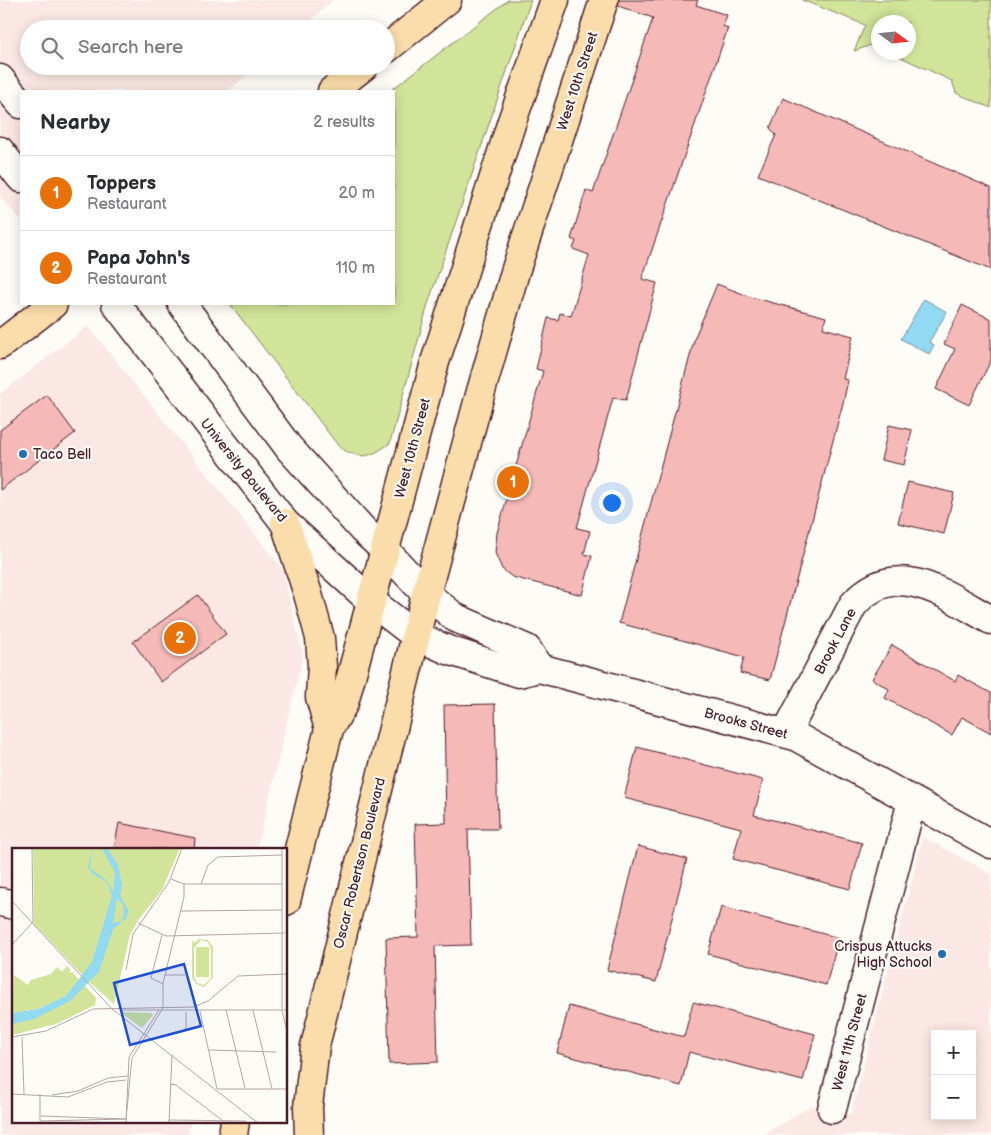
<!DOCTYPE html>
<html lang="en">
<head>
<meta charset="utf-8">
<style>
  :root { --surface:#fff; --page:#f2f2f3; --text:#2b2b33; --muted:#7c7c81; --line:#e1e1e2; --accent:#1f6fb2 }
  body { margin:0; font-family:"Balsamiq Sans",sans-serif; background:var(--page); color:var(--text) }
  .controls { position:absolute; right:15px; bottom:15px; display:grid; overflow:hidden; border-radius:0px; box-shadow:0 2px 12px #0003 }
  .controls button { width:45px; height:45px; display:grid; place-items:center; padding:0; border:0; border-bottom:1px solid var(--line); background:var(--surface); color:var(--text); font:25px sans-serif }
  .compass { position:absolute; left:871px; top:15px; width:45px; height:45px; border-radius:50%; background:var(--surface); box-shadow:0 2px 12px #0003; rotate:105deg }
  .you { position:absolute; left:611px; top:502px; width:18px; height:18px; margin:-12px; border:4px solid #fff; border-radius:50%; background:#1a73e8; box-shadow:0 0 0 8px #1a73e833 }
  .badge { display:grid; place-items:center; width:32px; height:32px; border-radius:50%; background:var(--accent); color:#fff; font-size:16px; font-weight:700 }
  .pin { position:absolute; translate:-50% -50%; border:2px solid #fff; box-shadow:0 1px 5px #0006 }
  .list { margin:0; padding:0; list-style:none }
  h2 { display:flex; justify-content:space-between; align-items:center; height:65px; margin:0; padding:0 20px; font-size:21px }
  h2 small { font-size:16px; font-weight:400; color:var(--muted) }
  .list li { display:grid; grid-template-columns:32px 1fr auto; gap:15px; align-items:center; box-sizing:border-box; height:75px; padding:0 20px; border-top:1px solid var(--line) }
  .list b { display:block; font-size:19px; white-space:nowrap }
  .list p { margin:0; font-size:16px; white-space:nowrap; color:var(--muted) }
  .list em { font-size:16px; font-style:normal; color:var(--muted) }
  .icon { flex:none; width:28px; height:28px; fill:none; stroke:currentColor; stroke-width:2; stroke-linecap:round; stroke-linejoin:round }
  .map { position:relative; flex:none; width:991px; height:1135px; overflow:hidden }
  .search { position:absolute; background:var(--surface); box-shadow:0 2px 12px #0003; left:20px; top:20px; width:375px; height:55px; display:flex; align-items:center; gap:12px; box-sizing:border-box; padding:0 18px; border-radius:28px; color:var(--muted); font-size:19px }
  .panel { position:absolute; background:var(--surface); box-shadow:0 2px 12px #0003; left:20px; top:90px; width:375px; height:215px; border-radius:0px }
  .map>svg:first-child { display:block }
</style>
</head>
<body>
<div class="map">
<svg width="991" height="1135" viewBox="0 0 991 1135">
  <rect width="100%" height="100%" fill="#fdfcf7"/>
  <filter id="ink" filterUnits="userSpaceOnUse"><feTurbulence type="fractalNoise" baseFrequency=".02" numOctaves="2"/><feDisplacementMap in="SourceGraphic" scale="10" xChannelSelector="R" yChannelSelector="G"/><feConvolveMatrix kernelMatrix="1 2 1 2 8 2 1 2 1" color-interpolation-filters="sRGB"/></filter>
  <g filter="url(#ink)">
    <g fill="#fbe8e4" fill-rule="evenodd">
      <polygon points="0,0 334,0 300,29 29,29 29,66 257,66 228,91 21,91 21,220 0,197"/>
      <polygon points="88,326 282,568 303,655 257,849 14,849 14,1121 191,1121 188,1135 0,1135 0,394"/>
      <path d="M923,837L991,874V1135H763L811,1106L851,1114ZM935,1034H972V1116H935Z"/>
    </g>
    <g fill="#d1e499" stroke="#8e8262">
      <path d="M508,0H531L428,304L390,443C370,458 362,460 340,448L230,304H394V91H390Z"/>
      <polygon points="802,0 991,0 991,108 956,93 952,81 892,53 908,52 908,22 878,22 878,46 874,44 854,51 865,25"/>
    </g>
    <polygon fill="#91daf2" stroke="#758fa2" points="924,299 947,312 929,342 934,345 929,354 901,339"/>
    <g fill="#f5b9b7" stroke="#4a1f2b">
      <polygon points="619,0 698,0 696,5 727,15 723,26 728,28 642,279 657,283 626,400 613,398 577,528 590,531 584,554 592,556 582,595 512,577 502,569 495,553 497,533 543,371 536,369 548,318 558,320 560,313 571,316 589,255 573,249 576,241 571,239 586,190 593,193 653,18 618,6"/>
      <polygon points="783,98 991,188 991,270 758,175 776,135 770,128"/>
      <polygon points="717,284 751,297 826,317 823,328 853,336 843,379 848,380 844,399 770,680 740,673 744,657 619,623 695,337"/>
      <polygon points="962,305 991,319 991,360 969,405 936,389 955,349 944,344"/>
      <polygon points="47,395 75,433 0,490 0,430"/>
      <polygon points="889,425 912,430 904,465 881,460"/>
      <polygon points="908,482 954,493 944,534 898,523"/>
      <polygon points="198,595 226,634 161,682 133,642"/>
      <polygon points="892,645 955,681 958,675 991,693 991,733 962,717 952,735 885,698 889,689 872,679"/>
      <polygon points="495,704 498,829 468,829 471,945 435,946 438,1062 389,1064 386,938 418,937 415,824 446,823 444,705"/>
      <polygon points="637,747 763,780 754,815 862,843 850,889 733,859 741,828 624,798"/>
      <polygon points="119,823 195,838 194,849 114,849"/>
      <polygon points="638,846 687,859 656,982 607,970"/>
      <polygon points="721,907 839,938 826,985 708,954"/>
      <polygon points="693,1002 815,1034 803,1081 689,1052 681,1086 557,1053 569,1006 684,1037"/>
    </g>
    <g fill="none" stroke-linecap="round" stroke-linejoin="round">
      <g stroke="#4a1f2b" stroke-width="31">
        <g id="minor">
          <polyline points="0,79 21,104"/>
          <polyline points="0,151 21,178"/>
          <polyline points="116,304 285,523 372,602 416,636 448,650 519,673 539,668 795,736 991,844"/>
          <polyline points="182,304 289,448 363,530 386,551 426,594 456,618 527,649 539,668"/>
          <path d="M786,733L853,605C896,555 947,596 991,620"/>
          <polyline points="1,902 14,905"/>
          <polyline points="832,1109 912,801"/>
        </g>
      </g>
      <g stroke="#4a1f2b" stroke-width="31">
        <g id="major">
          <polyline points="386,49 447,0"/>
          <polyline points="332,91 364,66"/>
          <polyline points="0,345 53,304"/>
          <polyline points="285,523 308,594 320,638 322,666 320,697 329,729"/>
          <polyline points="286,901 329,729 344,703 435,362 512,121 555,0"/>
          <polyline points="233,1135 235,1121"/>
          <polyline points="309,1135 308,1107 315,1046 426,594 478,402 515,272 604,0"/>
        </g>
      </g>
      <use href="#minor" stroke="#fdfcf7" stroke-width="28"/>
      <use href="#major" stroke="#fbddab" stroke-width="28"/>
    </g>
  </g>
  <g fill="#1f6fb2" stroke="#fdfcf7" stroke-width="2">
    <circle cx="23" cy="454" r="5"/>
    <circle cx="942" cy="954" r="5"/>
  </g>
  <g text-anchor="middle" stroke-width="4" stroke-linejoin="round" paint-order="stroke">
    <g font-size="14" fill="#4a1f2b" stroke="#fdfcf7">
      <text transform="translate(577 81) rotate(-72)" y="5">West 10th Street</text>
      <text transform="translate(412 448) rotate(-75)" y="5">West 10th Street</text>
      <text transform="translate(244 470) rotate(51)" y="5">University Boulevard</text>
      <text transform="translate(835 641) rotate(-62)" y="5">Brook Lane</text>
      <text transform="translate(746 723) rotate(15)" y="5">Brooks Street</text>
      <text transform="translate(359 863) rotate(-76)" y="5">Oscar Robertson Boulevard</text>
      <text transform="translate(849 1042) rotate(-75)" y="5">West 11th Street</text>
    </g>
    <g font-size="14" fill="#4a1f2b" stroke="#fdfcf7" text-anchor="start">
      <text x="33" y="459">Taco Bell</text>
      <text x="932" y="951" text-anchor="end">Crispus Attucks<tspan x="932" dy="16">High School</tspan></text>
    </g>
  </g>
  <g transform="translate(12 848)">
    <rect width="275" height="275" fill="#fdfcf7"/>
    <path d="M21,0H168L150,42L127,71L118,87L102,156L77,134L22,76ZM187,91L196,92L201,99V130L192,139L184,136L180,130V92L182,95ZM189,92L196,94L199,101V130L192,137L185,135L182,128V100ZM184,99H197V129H184ZM55,118L59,122L57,125L60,124L68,133L54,148L26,161L0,165L2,127L16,137L19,132L39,126L45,119L50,124ZM73,138L84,150L83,157L44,176L0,187V176ZM108,164L139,165L141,167L130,180Z" fill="#d1e499" fill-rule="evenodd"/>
    <path d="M80,0L78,20L96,34L101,44L103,25L90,0H95L106,17L110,37L108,48L116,62L115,70L101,81L87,124L58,153L22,171L0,176V165L26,161L54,148L80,114L100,48L95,34L81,26L76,19ZM105,51L111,56L112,66L110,73L101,75Z" fill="#91daf2" fill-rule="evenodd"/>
    <path fill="none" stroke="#b5a4a5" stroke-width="1" d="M270,0V163L275,183M159,31L172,36H270M189,36L196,17L206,9L270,7M0,53L100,161L246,275M169,63L270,62M126,75L154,88L273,85M150,87L139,130L151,136M0,97L21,74L20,0M114,122L121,86L157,34L170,0M153,127H173M108,162H275M214,162L233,240M241,162L260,241M188,163L205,241H275M174,164V182M0,189L34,183L81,161L182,159L196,153L226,128L275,126M10,189L12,246M197,202L264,204M158,236L164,237L211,273M0,246L56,249L95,234L114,232M28,246V273L114,271M40,247L66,243L96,230L116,228M29,268L114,271M114,271L120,210L151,160V135L172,49V36M157,272L234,273M114,275L117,209L147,162M157,275L160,207"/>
    <path fill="#1d4ed8" fill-opacity="0.15" stroke="#1d4ed8" stroke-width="2.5" d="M172,116L189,178L118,197L102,135Z"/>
    <rect width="275" height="275" fill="none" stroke="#4a1f2b" stroke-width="2.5"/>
  </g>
</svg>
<div class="controls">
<button>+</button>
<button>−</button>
</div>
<svg class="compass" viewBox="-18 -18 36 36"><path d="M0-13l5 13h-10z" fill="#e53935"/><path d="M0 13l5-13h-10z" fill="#7c7c81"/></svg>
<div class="you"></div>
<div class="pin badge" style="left:513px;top:482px;background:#e8710a">1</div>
<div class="pin badge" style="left:180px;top:638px;background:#e8710a">2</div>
<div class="search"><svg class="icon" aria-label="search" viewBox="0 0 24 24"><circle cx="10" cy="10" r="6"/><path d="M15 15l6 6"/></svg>Search here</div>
<section class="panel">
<h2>Nearby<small>2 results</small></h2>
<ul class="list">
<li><span class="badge" style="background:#e8710a">1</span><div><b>Toppers</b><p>Restaurant</p></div><em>20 m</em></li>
<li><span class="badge" style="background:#e8710a">2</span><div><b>Papa John's</b><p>Restaurant</p></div><em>110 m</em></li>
</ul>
</section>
</div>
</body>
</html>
